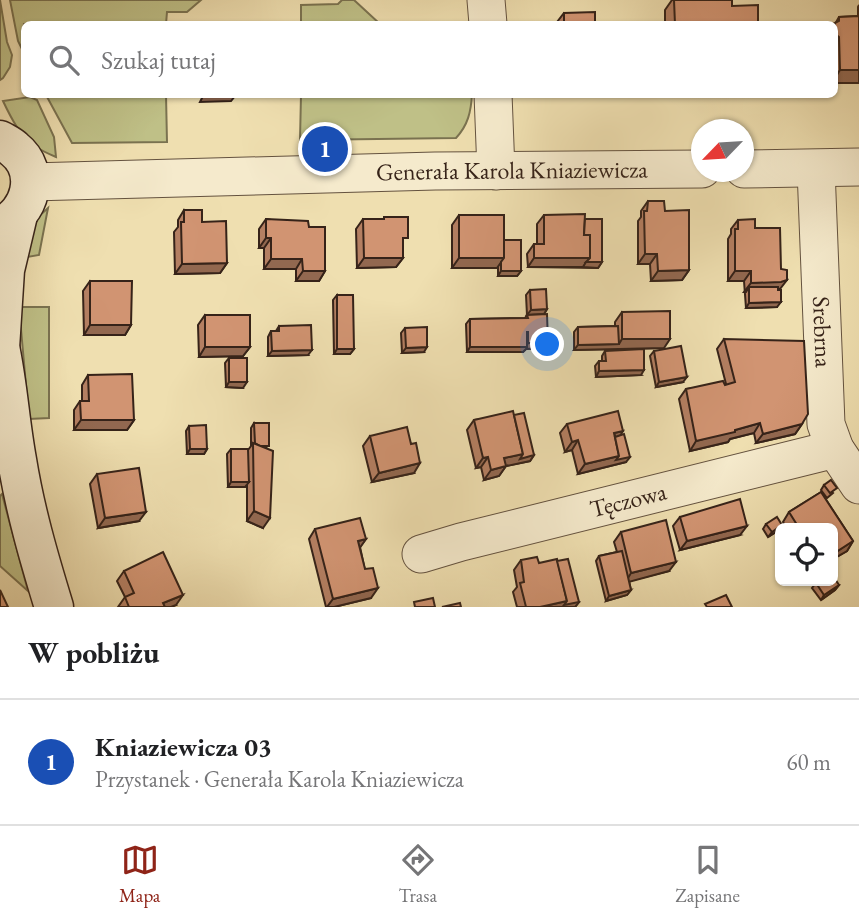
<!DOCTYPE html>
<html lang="pl">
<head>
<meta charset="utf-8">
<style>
  :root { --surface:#fff; --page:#f6f6f6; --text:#202124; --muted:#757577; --line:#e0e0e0; --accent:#8f2418 }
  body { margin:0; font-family:"EB Garamond",serif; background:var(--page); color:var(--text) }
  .controls { position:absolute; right:21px; bottom:21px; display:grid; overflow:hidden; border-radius:10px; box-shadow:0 2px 5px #0004 }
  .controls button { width:63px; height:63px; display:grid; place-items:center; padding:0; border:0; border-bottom:2px solid var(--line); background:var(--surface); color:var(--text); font:35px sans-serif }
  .compass { position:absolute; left:691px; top:119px; width:63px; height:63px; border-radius:50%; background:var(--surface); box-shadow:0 2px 5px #0004; rotate:245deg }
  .you { position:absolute; left:548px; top:345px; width:24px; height:24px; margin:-18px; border:5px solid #fff; border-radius:50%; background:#1a73e8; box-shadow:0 0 0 10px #1a73e833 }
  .badge { display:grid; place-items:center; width:46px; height:46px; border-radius:50%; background:var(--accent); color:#fff; font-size:23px; font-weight:700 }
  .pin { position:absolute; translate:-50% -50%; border:4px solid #fff; box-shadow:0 2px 7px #0006 }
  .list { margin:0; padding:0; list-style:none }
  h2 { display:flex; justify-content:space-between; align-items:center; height:91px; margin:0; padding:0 28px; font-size:30px }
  h2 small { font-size:23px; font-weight:400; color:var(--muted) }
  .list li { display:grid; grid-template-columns:46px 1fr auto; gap:21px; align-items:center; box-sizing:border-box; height:126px; padding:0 28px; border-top:2px solid var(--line) }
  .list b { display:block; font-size:26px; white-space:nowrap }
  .list p { margin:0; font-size:23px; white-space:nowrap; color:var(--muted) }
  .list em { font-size:23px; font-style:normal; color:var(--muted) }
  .icon { flex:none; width:38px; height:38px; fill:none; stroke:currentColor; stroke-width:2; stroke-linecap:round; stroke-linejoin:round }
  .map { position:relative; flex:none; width:859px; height:607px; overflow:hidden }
  .search { position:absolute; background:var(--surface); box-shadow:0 2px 5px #0004; left:21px; right:21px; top:21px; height:77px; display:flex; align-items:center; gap:18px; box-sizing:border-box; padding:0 24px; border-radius:10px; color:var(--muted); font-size:26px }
  .sheet { height:217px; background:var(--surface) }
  nav { display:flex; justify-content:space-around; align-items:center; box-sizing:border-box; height:98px; border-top:2px solid var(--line); background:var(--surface); font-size:19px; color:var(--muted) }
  nav a { display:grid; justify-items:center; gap:4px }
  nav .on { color:var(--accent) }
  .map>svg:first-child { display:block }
</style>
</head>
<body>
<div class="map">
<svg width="859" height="607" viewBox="0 0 859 607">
  <rect width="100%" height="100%" fill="#efdfb0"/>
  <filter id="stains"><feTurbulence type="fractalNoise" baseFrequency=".00286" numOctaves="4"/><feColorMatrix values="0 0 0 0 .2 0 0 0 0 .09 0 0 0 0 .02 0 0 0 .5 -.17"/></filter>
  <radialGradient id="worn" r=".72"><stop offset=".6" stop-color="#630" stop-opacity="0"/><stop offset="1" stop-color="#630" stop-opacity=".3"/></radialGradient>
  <g fill="#bfc087" stroke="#7a7250" stroke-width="2">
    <polygon points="0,0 7,42 12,55 10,67 3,78 0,80"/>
    <polygon points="10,0 201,0 187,12 167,12 166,24 24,24 24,53 18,41"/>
    <polygon points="342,0 354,0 380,24 301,24 301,5 338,4"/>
    <polygon points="46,95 166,95 167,142 72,143"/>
    <path d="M301,95L472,94C471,112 468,125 456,138L300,140Z"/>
    <path d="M30,97L37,100L54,137L56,157C49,154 42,151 36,147C20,136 11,118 3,101Z"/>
    <polygon points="48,208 39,255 16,259 37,218"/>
    <polygon points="19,307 49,307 49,418 29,419"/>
    <polygon points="2,494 28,591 0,566 0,496"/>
  </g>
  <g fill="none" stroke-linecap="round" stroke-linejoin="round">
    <g stroke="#64523f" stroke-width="39">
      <g id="street">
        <polyline points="486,0 488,24"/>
        <polyline points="493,94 496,171"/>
        <polyline points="744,169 859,167"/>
        <path id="s1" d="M816,169L826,424L835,449L859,485"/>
        <path id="s2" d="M31,182L435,171L702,169"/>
        <path id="s3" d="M421,554L461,542L835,449"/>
      </g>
    </g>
    <g stroke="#362319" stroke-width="41">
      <g id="secondary">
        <path d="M0,140C5,143 10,145 14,149C42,171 31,214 0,226"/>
        <path d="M0,347C8,384 10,422 17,460C25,510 39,558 54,607"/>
        <polyline points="0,348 5,270 18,215"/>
      </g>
    </g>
    <use href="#street" stroke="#f5eacc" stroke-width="37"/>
    <use href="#secondary" stroke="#f5eacc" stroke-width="38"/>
  </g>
  <g fill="#b47f62" stroke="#362319" stroke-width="2">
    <polygon points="672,0 732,0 732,6 758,24 665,24 665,10"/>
    <polygon points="859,5 859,83 835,83 835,24 839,17 858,16 858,7"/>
    <polygon points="564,13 595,24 557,24 557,22"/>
    <polygon points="648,201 665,211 689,270 682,280 651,281 650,264 638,264 638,221 641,217 641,211"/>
    <polygon points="184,210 227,263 220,273 175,274 174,232 178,227 178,220"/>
    <polygon points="459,215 504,240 521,271 517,276 498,276 498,267 452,268 452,225"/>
    <polygon points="544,215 585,219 602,262 598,268 528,267 527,254 534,244 537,244 537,224"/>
    <polygon points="266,219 309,227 325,271 319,281 296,281 296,269 264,269 264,248 259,248 259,229"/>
    <polygon points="363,219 403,245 403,258 396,267 357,268 356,229"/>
    <polygon points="738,220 755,228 780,290 777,307 746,308 744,281 728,281 728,239 731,234 731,229"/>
    <polygon points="90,281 131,325 125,335 84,335 83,291"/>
    <polygon points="530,290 547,309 544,314 544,348 526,349 523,352 467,352 466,324 470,319 525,318 527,315 526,295"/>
    <polygon points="337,295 354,349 350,354 334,354 333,300"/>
    <polygon points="622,312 664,348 574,350 574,332 578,327 615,326 615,322"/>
    <polygon points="205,315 250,347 243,356 199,357 198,325"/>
    <polygon points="279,326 308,355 268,356 268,337 271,331 276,331"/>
    <polygon points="405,328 424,352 402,353 401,333"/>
    <polygon points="724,339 802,424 795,434 756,443 754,433 730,439 728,442 690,451 679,399 686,389 726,384 717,349"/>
    <polygon points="605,351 641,375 596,377 595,366 599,361 602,361 602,356"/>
    <polygon points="654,351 683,382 656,387 650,356"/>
    <polygon points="229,358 243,388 226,387 225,363"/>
    <polygon points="88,375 134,420 127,430 74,430 74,410 80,401 82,401 82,385"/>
    <polygon points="514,415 534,455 530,461 506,466 499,476 484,480 481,467 476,468 467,430 474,420"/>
    <polygon points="254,423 267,449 263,528 247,521 247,485 245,487 228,487 227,454 231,449 248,450 251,446 251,428"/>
    <polygon points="567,424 620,435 626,462 578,474 572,450 565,452 560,433"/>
    <polygon points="189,426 207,449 204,454 187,454 186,431"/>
    <polygon points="370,436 414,473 372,482 363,446"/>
    <polygon points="97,474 139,521 98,528 90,484"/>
    <polygon points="824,485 833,493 827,498 821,490"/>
    <polygon points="821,492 853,541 847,551 833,559 833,528 787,528 783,522 789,512"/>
    <polygon points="680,517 740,535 680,550 673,526"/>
    <polygon points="766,524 782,525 779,530 768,537 763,529"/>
    <polygon points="315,529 366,539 360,547 371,598 334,607 326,607 309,539"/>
    <polygon points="621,532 669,571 629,581 631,590 627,595 606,601 596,561 599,556 617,552 614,542"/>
    <polygon points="521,560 539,563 579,602 575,607 517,607 513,592 517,587 514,570"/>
    <polygon points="124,571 176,605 171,607 118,607 125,597 117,581"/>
    <polygon points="816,583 839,585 835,590 821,600 812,588"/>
  </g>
  <g fill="#926850" stroke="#362319" stroke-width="2">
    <polygon points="840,70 859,70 859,83 835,83 835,78"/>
    <polygon points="203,96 235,96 231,101 200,102"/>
    <polygon points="266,238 271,238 264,248 259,248"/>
    <polygon points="645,254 657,254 650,264 638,264"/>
    <polygon points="364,258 403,258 396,267 357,268"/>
    <polygon points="459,258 504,258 497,268 452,268"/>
    <polygon points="534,258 590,258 583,267 528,267"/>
    <polygon points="271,259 302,259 296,269 264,269"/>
    <polygon points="586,262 602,262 598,268 583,267"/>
    <polygon points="227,263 220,273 175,274 182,264"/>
    <polygon points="689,270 682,280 651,281 658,271"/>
    <polygon points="303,271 325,271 319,281 296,281"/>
    <polygon points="501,271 521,271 517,276 498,276"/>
    <polygon points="735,271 751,271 744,281 728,281"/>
    <polygon points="787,280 780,289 749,287 746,292 744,292 751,283"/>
    <polygon points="781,302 777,307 746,308 749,303"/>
    <polygon points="547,309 544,314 527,315 531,310"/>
    <polygon points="90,325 131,325 125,335 84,335"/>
    <polygon points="622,339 670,339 664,348 574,350 578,345 619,344"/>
    <polygon points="528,343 548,343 544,348 526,349 523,352 467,352 470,347 526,347"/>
    <polygon points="205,347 250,347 243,356 199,357"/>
    <polygon points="427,347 424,352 402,353 406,348"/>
    <polygon points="337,349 354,349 350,354 334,354"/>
    <polygon points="312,350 308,355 268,356 272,351"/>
    <polygon points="644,370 641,375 596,377 599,371"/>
    <polygon points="687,377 683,382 656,387 659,382"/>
    <polygon points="229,382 247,382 243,388 226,387"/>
    <polygon points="81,420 134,420 127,430 74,430"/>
    <polygon points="760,423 754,433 730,439 728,442 690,451 696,441"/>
    <polygon points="802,424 795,434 756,443 763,434"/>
    <polygon points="623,431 617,441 614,433"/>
    <polygon points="578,440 572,450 565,452 572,442"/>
    <polygon points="190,449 207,449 204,454 187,454"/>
    <polygon points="523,454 534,455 530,461 497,468 504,458"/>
    <polygon points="619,456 630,457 626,462 578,474 585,464"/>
    <polygon points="488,457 481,467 476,468 483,458"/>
    <polygon points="420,463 414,473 372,482 379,473"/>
    <polygon points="506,466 499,476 484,480 491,470"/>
    <polygon points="231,482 249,482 245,487 228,487"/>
    <polygon points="254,511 270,518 263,528 247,521"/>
    <polygon points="146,512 139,521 98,528 105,518"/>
    <polygon points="782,525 779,530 768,537 772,532"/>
    <polygon points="747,526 740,535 680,550 687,541"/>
    <polygon points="366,539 359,549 358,541"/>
    <polygon points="853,541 847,551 833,559 833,554"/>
    <polygon points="676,562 669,571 625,583 631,573"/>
    <polygon points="839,585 835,590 821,600 824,595"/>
    <polygon points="378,588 371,598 334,607 327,607 333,599"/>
    <polygon points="631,590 627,595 606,601 609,596"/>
    <polygon points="183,595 176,605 171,607 160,607 163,603"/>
    <polygon points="567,601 579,602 575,607 540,607"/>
  </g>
  <g fill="#d19472" stroke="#362319" stroke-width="2">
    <polygon points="674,0 732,0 732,6 758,5 758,24 675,24"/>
    <polygon points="595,12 595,24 564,24 564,13"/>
    <polygon points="859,16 859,70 840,70 839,37 835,34 835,24 833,24 839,21 839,17"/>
    <rect x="203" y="94" width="32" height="2"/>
    <polygon points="648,201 664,201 665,211 689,210 689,270 658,271 657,254 645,254 644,211 647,211"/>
    <polygon points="184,210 202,210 202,222 226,221 227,263 182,264 181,222 184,222"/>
    <polygon points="585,214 584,235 590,235 590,258 534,258 534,244 544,244 544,215"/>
    <rect x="459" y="215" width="45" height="43"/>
    <polygon points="384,217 408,217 408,238 403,238 403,258 364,258 363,219 384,219"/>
    <polygon points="266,219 308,221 309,227 325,227 325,271 303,271 302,259 271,259 271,238 266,238"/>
    <polygon points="585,219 602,219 602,262 586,262 590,258 590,235 584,235"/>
    <polygon points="755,219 755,228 780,228 781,269 787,270 787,280 781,282 751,283 751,271 735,271 735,229 738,229 738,220"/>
    <polygon points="504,240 521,240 521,271 501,271 501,262 504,258"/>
    <polygon points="90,281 132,281 131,325 90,325"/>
    <polygon points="749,287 778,287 778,290 781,290 781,302 749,303"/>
    <polygon points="546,289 547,309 531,310 530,290"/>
    <polygon points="337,295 353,295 354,349 337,349"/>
    <polygon points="670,311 670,339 622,339 622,312"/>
    <polygon points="547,314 548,343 528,343 528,332 527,332 527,347 470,347 470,319 528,318 527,315"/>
    <rect x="205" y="315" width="45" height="32"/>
    <polygon points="311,325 312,350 272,351 271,331 279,331 279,326"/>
    <polygon points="618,326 619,344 578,345 578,327"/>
    <polygon points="427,327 427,347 406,348 405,328"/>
    <polygon points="724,339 804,341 808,414 802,424 763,434 760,423 735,430 735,432 696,441 686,389 723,381 725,385 735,382"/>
    <polygon points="681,346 687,377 659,382 654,351"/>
    <polygon points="644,349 644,370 599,371 599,361 606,361 605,351"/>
    <rect x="229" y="358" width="18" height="24"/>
    <polygon points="132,374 134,420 81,420 80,401 89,401 88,375"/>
    <polygon points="513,411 523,454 504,458 506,466 491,470 488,457 483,458 474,420"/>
    <polygon points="618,411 623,431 614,433 619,456 585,464 578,440 572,442 567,424"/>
    <polygon points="524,413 534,455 520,459 523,454 514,415"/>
    <polygon points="254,423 269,423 269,446 260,446 255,443"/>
    <polygon points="206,425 207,449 190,449 189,426"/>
    <polygon points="407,427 411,444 416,443 420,463 379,473 370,436"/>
    <polygon points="624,434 630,457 616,460 619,456 615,437"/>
    <polygon points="253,443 273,451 270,518 254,511"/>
    <polygon points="231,449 248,449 249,482 231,482"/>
    <polygon points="139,468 146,512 105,518 97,474"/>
    <polygon points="831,480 837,488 830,493 824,485"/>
    <polygon points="821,492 853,541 833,554 833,528 799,528 789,512"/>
    <polygon points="740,499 747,526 687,541 680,517"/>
    <polygon points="777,517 782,525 772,532 766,524"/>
    <polygon points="360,518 366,539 358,541 365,569 373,568 378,588 333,599 315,529"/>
    <polygon points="666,520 676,562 631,573 621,532"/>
    <polygon points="622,551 631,590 609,596 599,556"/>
    <polygon points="163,552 183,595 163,603 165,607 129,607 125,597 134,593 124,571"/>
    <polygon points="537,557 539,563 557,559 567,601 540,607 526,607 520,583 524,582 521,560"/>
    <polygon points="568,559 579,602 564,605 567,601 557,561"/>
    <polygon points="833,576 839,585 824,595 816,583 818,581 833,581"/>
    <polygon points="0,590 8,607 0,607"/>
    <polygon points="726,595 732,607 707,607 705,604"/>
    <polygon points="433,598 435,607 415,607 414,602"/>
    <polygon points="460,603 461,607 442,607"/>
  </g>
  <g text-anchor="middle" stroke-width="5" stroke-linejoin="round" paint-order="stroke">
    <g font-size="24" fill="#362319" stroke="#f5eacc">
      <text dy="8" stroke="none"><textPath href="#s2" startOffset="481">Generała Karola Kniaziewicza</textPath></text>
      <text dy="8" stroke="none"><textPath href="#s1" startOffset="163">Srebrna</textPath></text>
      <text dy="8" stroke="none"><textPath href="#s3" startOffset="214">Tęczowa</textPath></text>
    </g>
  </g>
  <rect width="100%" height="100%" filter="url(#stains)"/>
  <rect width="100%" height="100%" fill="url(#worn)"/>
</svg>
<div class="controls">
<button><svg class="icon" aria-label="locate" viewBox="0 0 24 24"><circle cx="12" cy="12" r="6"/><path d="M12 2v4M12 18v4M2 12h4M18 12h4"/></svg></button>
</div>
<svg class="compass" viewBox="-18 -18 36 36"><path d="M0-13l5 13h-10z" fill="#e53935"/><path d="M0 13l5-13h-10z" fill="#757577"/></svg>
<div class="you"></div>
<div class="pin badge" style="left:325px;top:149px;background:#1a4fb4">1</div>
<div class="search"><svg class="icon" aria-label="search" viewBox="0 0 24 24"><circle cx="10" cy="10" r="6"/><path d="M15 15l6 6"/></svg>Szukaj tutaj</div>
</div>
<section class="sheet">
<h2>W pobliżu<small></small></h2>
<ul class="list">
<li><span class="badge" style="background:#1a4fb4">1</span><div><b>Kniaziewicza 03</b><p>Przystanek · Generała Karola Kniaziewicza</p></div><em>60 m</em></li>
</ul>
</section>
<nav>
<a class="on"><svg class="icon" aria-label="map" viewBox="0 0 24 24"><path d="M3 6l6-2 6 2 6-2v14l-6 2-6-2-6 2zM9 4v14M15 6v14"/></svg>Mapa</a>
<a><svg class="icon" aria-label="directions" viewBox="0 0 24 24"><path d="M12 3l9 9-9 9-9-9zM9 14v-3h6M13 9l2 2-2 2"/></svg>Trasa</a>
<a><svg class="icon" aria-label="saved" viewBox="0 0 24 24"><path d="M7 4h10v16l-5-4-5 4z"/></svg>Zapisane</a>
</nav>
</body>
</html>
